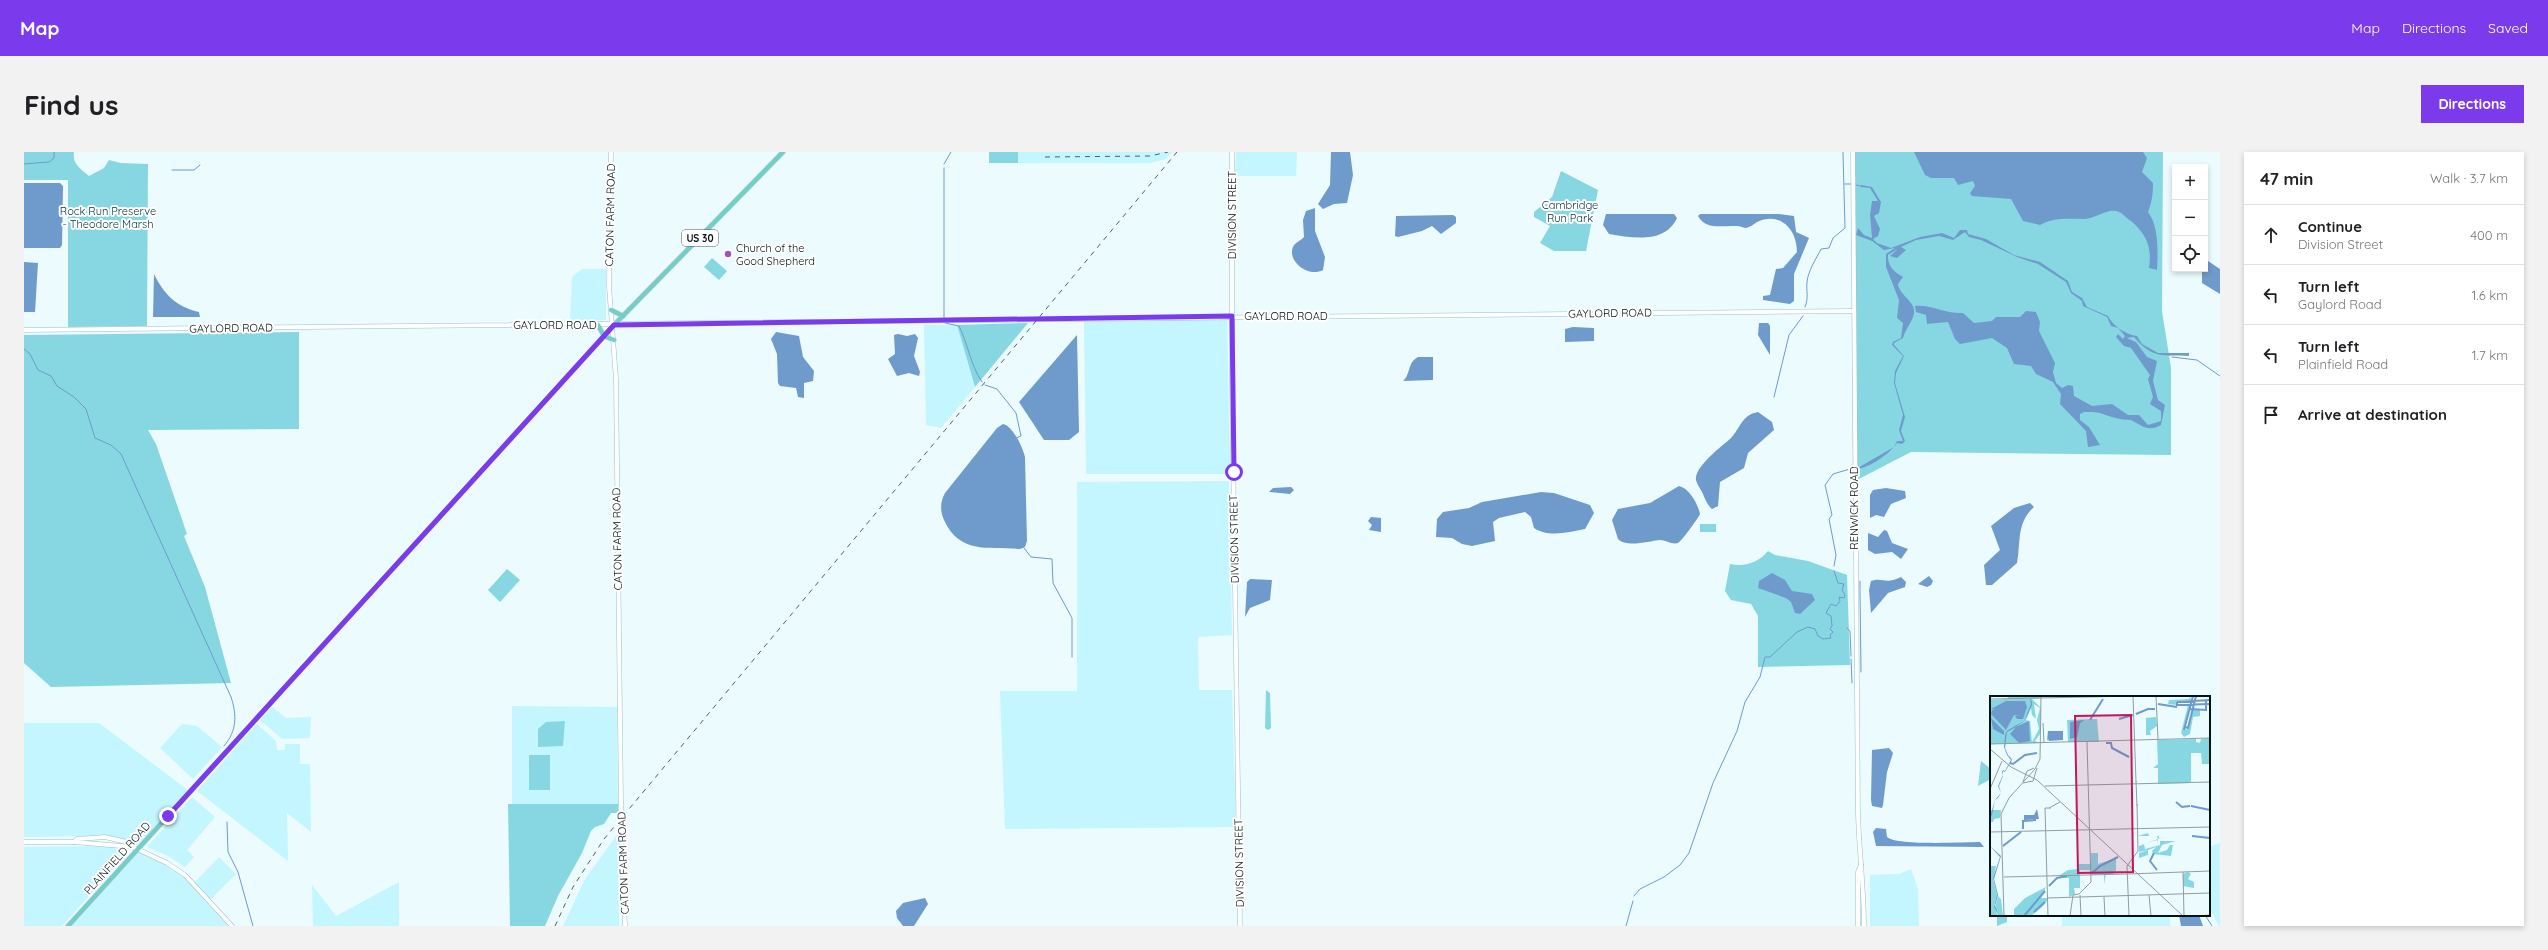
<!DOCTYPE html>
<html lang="en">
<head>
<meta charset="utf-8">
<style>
  :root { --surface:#fff; --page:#f2f2f2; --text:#202124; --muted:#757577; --line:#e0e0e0; --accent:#7c3aed }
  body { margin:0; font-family:Quicksand,sans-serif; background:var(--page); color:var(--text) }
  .controls { position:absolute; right:12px; top:12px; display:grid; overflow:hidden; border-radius:0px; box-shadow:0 2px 6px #0003 }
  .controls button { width:36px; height:36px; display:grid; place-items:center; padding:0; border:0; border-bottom:1px solid var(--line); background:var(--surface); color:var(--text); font:20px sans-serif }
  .stop { position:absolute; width:12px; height:12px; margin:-9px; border:3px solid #7c3aed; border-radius:50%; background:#fff }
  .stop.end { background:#7c3aed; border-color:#fff; box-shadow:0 1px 4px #0008 }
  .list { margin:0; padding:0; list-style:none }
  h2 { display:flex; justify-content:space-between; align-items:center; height:52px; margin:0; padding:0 16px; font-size:17px }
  h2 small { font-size:13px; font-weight:400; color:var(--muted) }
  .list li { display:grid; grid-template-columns:26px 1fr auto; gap:12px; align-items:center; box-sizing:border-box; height:60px; padding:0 16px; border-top:1px solid var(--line) }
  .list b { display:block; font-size:15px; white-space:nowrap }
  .list p { margin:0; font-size:13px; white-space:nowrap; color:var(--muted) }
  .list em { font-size:13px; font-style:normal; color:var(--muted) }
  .icon { flex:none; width:22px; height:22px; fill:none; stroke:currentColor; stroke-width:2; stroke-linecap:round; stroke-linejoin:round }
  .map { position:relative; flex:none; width:2196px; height:774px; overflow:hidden; border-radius:0px }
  header { display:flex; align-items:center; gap:24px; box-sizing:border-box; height:56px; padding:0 20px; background:var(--accent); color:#fff }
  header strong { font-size:19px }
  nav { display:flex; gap:22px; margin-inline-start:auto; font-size:14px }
  .intro { display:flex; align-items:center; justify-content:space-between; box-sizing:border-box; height:96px; padding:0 24px }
  h1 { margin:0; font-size:28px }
  .button { padding:10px 18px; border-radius:0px; background:var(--accent); color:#fff; font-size:14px; font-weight:700 }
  main { display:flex; gap:24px; padding:0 24px }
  aside { flex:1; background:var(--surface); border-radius:0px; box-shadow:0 2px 6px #0003 }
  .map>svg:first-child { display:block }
</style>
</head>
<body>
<header>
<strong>Map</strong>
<nav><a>Map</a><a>Directions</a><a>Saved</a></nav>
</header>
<div class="intro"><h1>Find us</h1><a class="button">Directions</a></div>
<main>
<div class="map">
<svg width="2196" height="774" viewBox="0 0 2196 774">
  <rect width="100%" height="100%" fill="#ebfbfe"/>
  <g fill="#c3f6fe">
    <polygon points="994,0 1148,0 1142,7 1126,11 994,11"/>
    <polygon points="1212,0 1273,0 1272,24 1211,24"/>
    <polygon points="558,117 582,117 582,168 546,168 548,125"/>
    <polygon points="1203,165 1206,322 1062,322 1060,170"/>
    <polygon points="900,173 933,173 951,235 917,276 902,273"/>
    <polygon points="1205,329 1208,483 1174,485 1175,538 1208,538 1212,675 981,677 976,539 1053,539 1053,330"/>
    <polygon points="488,554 593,555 594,652 488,652"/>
    <polygon points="248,555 262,566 287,565 286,586 258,587 236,568"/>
    <polygon points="0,571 75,571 165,639 116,693 82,684 0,685"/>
    <polygon points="158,572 173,574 198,595 169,627 136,596"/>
    <polygon points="233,572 252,589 253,598 261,598 261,592 276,592 276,612 286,612 287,680 263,661 264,709 173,639"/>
    <polygon points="168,645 191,665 163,698 170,705 161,715 144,704 123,695"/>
    <polygon points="595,680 595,774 539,774 561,727"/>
    <polygon points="2196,691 2196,774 2195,774 2185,755 2185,695"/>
    <polygon points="83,694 104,701 38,774 0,774 0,695"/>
    <polygon points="114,698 131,705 152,718 170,733 207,774 45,774"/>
    <polygon points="195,705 212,722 186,748 170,731"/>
    <polygon points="1887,717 1894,737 1895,774 1846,774 1846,723 1875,722"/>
    <polygon points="375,730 375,774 289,774 288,733 312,764"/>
    <polygon points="2146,764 2146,774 2038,774 2038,765"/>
  </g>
  <g fill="#87d7e3">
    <path d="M0,0H50C48,12 57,17 65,24L80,16L85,8L97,11L124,12L123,174L44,175V28H0Z"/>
    <rect x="965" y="0" width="29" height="11"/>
    <polygon points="1828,0 2139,0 2138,159 2147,216 2147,303 1887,300 1829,330"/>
    <polygon points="1537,19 1574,38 1562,99 1530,99 1516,91 1526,74 1510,65 1510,60 1528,45"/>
    <polygon points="688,106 703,119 695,128 680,115"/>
    <polygon points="1004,171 951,235 933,173"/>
    <polygon points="275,180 275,277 124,278 132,292 163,382 160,384 181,435 207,531 27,535 0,511 0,183"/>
    <rect x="1676" y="372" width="16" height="8"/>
    <path d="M1744,399L1751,403L1784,409L1823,423L1826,513L1734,515V464L1727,452L1707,448L1701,439L1706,412C1721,415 1734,411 1744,399Z"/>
    <polygon points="483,417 496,428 476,450 464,438"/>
    <polygon points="1242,538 1246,541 1247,576 1244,578 1241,576"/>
    <polygon points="541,569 539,594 514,595 514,577 522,570"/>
    <rect x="505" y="603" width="21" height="35"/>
    <polygon points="1957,609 1967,617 1967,627 1954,634"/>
    <polygon points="484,652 594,652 594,661 587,661 580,672 571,675 567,679 558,701 534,744 521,774 486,774"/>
    <polygon points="1973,763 1983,763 1983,770 1973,774"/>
  </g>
  <g fill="#6e9bcb">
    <polygon points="1307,0 1326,0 1329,23 1323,51 1310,52 1299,57 1294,52 1306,33"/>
    <path d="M1890,0H2119L2123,6L2118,20L2129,31C2129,42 2128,50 2124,60C2135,74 2134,101 2133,118L2125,116C2128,95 2123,83 2107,69C2100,64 2096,57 2086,59C2077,61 2068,67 2060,67C2045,67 2030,65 2016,73L1999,69L1987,47L1948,44L1946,41L1951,34L1949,29L1934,33L1930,26H1907L1901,23Z"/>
    <polygon points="0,31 36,31 39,34 38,93 36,96 0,96"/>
    <path d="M1837,33L1848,35L1857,50L1855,61L1850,64L1856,77L1854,84L1849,87L1853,91L1867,96L1896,85L1918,81L1930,86L1936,78H1943L1944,82L1962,87L1990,103L2016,110L2044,129L2048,140L2058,146L2063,155L2084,164C2089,174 2102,183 2113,184L2118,192L2134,201H2165V204C2140,203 2128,207 2110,185L2103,186L2112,190L2123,205L2133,209L2129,229L2134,248L2141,253L2137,273C2124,280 2118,274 2107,268C2096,268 2087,265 2076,261C2072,260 2065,260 2060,260L2056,262V268L2065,275L2076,293L2064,295L2062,279L2036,252L2037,242L2029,230L2012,222L2007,214L1990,212L1983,196L1968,186L1936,192L1931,187L1924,170L1903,172L1902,163L1892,160L1891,154C1907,152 1921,162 1939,161L1950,171L1968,169L1972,165H1996L2002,159L2012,160L2016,170L2015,179L2031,211L2029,220L2032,231L2038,236L2044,233L2049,234L2050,244L2068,254L2088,252L2104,263H2115L2124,273L2137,269V259L2126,252L2129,245L2124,227L2126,223L2107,196L2100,194L2092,185L2094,182L2099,187L2101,184L2094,176L2087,174L2083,165L2059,154L2058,149L2047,141L2042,130L2014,112L1993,105L1957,88L1945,85L1941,80L1929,88L1915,84L1892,88L1877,95L1882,98L1873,106L1866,104L1874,97L1864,103C1863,114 1871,121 1879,125L1874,132C1875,143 1892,150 1890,161C1889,169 1881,178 1879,186L1870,191V193L1880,204L1872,221L1871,231L1881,265L1877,279L1881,289L1878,292L1873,291C1867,301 1844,317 1832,317L1870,295L1873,289H1879L1875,278L1879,263L1870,231L1871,219L1879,204L1868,193L1869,190L1877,186L1879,171L1873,166L1875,148L1862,115V102L1871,96L1860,98L1848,89L1832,83L1834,76L1840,83L1848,86L1846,63L1848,49H1854L1846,36L1837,35Z"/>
    <path d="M1291,56V79L1301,105L1299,118C1284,126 1263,109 1269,95C1271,90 1277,89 1280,85L1279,68L1282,59Z"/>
    <path d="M1582,62H1650L1653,66C1641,92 1609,86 1585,82L1579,73Z"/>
    <path d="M1676,62H1755L1770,64L1772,80L1785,86L1770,122V149L1766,152L1739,148V144L1746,143L1752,117L1759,116L1773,100C1773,77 1756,59 1733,70C1730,72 1726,75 1722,76C1720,76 1716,74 1713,74C1701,73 1682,79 1674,64Z"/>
    <polygon points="1429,63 1432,65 1432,71 1417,82 1408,74 1398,79 1374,85 1371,84 1372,64"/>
    <polygon points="2181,107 2196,117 2196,142 2178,131 2178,117 2181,117"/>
    <polygon points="0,110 14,111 11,160 0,160"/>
    <path d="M130,122C140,142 152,155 175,160L176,165H129Z"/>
    <polygon points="1735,171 1744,171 1746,174 1746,203 1734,183"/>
    <polygon points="1549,175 1570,176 1570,189 1541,190 1541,177"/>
    <polygon points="752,180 775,184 779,205 790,219 789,229 780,231 780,246 774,245 772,236 756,234 754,231 753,202 747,187"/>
    <polygon points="874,182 883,184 891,182 894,186 890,204 896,220 895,224 885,221 873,224 864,207 871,202 870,183"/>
    <polygon points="1053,183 1055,280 1045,288 1020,288 995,250"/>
    <path d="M1394,205H1409V228L1379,229C1387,222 1383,211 1394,205Z"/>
    <path d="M1734,260L1748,270L1750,278L1724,301L1720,316L1696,330L1694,354L1688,357C1684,354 1681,347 1679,342C1677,337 1673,333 1672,328C1670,315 1698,294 1706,287C1717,276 1717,263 1734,260Z"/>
    <path d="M979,272C989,274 999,296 1001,305L1003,389L1001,395L996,397C964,394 936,403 920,368C916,359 916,350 921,341L973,276Z"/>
    <path d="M1655,334C1665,336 1674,352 1676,362C1675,365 1657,390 1654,391C1648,393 1642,388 1636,388C1625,389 1603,396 1594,387L1588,368L1594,357L1626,351Z"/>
    <polygon points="1267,335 1270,338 1266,342 1245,340 1249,336"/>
    <polygon points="1862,336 1881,339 1882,346 1867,352 1860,365 1852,363 1846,366 1846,343 1849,338"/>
    <path d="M1517,340L1530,341L1566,353L1570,361L1561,377C1544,380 1525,386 1510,376L1507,365L1501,360L1475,366L1469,370L1471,389L1448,394L1438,392L1428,386L1412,385L1413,367L1419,360L1445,356L1458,350Z"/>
    <path d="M2006,351L2010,355C1992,371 1997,391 1993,411L1968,433H1962L1960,413L1976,398L1967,374L1990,356Z"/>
    <polygon points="1347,365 1357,366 1357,380 1345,378 1348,373 1344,369"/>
    <polygon points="1860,378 1863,379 1868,391 1884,397 1877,407 1868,400 1851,402 1844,398 1844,381 1854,385"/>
    <polygon points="1748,421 1761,428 1768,439 1788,442 1791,448 1776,462 1771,461 1767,450 1762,446 1734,436 1735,429"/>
    <polygon points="1905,424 1909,429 1907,433 1903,435 1894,432"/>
    <path d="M1877,425L1882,430L1881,435L1864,441L1847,461L1845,438L1847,429C1859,425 1861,433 1877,425Z"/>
    <polygon points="1226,427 1248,428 1246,448 1226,456 1221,465 1223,430"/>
    <polygon points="1865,596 1869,601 1863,620 1859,653 1858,656 1848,654 1847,648 1848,598"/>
    <path d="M1852,676L1862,677L1863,685C1872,694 1941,690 1956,690L1960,695L1852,694L1849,680Z"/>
    <polygon points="901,746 904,752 890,774 879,774 873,766 872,759 879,751"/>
    <polygon points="2155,763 2175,763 2179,774 2157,774"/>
  </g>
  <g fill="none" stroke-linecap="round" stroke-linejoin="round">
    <g stroke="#6e9bcb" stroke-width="1">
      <polyline points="0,12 25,10 30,6 30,0"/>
      <polyline points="920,12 927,0"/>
      <polyline points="148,18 170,18 176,13"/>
      <polyline points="1821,32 1827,32"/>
      <polyline points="1832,33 1837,34"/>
      <path d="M1781,155C1785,146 1782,139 1783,130C1784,119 1792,107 1797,97L1805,96L1809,86L1821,76L1819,0"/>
      <polyline points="920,166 920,16"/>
      <path d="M921,171L935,174C944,192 946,212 958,230"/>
      <path d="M0,197L6,202L14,218L27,224L33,234L50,245L62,257L71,286L87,293L97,302L207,545C213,563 213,579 200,594"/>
      <polyline points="2148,205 2173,208 2196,224"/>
      <polyline points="961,233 973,237 992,261 997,284 992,286"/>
      <polyline points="1750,245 1765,183 1779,164"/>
      <polyline points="1000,396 1007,405 1028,407 1029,431 1048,466 1048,505"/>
      <polyline points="1810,414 1812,403 1805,367 1808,363 1801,333 1809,322 1826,317"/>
      <polyline points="1836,438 1836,429"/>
      <polyline points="1836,439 1837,520"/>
      <polyline points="1823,476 1826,479 1827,504"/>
      <polyline points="1827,507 1828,531"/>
      <polyline points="203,670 204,700 214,720 229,774"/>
      <polyline points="1610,744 1616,737 1640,725 1656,713 1665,701 1689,631 1713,579 1721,550 1736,525 1741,505 1746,505 1773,480 1784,475 1791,477 1794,484 1799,487 1807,486 1806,483 1809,480 1806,477 1808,474 1807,464 1802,461 1807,452 1812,454 1816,449 1815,445 1820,446 1821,443 1818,438 1820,432 1814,431 1810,419"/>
      <polyline points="2181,763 2188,774"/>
      <polyline points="1602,774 1609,749"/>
    </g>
    <g stroke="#9ac1c7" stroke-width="5">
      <g id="secondary">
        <polyline points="587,0 585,134 592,227 597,650"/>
        <polyline points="1208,0 1208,230 1216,774"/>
        <path d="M1829,0C1829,221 1831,441 1834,661C1835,699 1840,736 1840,774"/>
        <polyline points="0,178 1829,159"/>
        <polyline points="597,681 601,774"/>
        <polyline points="0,690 50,690 109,695"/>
        <polyline points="50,690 53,687 81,685 107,691 109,695 143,711 161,723 208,774"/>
        <polyline points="1834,774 1834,720 1837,713"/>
      </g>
    </g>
    <g stroke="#d7d9d9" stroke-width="5.5">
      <g id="primary">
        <polyline points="587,158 599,164"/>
        <polyline points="574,173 580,184"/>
        <polyline points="580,184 590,188"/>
        <polyline points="44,774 590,173 759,0"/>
      </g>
    </g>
    <use href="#secondary" stroke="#fff" stroke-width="4"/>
    <use href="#primary" stroke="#73cec9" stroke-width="4.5"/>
    <g stroke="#526163" stroke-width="1" stroke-dasharray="5 5" stroke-linecap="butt">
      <polyline points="1021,5 1126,4 1144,0"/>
      <polyline points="531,774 549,735 580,687 1153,0"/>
    </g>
    <g stroke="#9ac1c7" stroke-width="5" stroke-linecap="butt">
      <polyline id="secondary-bridge" points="597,650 597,681"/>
    </g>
    <use href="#secondary-bridge" stroke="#fff" stroke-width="4"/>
  </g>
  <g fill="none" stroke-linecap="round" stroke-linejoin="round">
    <polyline stroke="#7c3aed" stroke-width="5" points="144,664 590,173 1208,164 1210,320"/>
  </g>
  <circle fill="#a053c5" stroke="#fff" stroke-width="1.5" cx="704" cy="102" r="4"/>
  <g text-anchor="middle" stroke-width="4" stroke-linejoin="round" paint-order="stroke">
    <rect fill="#fff" stroke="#4f595a" stroke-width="1" x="658" y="78" width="36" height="16" rx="3"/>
    <g font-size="10" font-weight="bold" fill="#041214">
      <text x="676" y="90">US 30</text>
    </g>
    <g font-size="11" fill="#043137" stroke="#fff">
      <text x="1546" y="57">Cambridge<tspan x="1546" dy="13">Run Park</tspan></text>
      <text x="84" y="63">Rock Run Preserve<tspan x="84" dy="13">- Theodore Marsh</tspan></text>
    </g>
    <g font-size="11" fill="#041214" stroke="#fff">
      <text transform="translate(586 63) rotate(-89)" y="4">CATON FARM ROAD</text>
      <text transform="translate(1208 63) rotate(-90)" y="4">DIVISION STREET</text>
      <text transform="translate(1586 161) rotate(-1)" y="4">GAYLORD ROAD</text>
      <text x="1262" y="168">GAYLORD ROAD</text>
      <text x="531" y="177">GAYLORD ROAD</text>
      <text transform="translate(207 176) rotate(-1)" y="4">GAYLORD ROAD</text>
      <text transform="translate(1830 356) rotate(-90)" y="4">RENWICK ROAD</text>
      <text transform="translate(593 387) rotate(-91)" y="4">CATON FARM ROAD</text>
      <text transform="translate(1210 387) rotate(-91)" y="4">DIVISION STREET</text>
      <text transform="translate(93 706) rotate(-48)" y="4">PLAINFIELD ROAD</text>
      <text transform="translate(599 711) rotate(-92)" y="4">CATON FARM ROAD</text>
      <text transform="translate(1215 711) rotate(-91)" y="4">DIVISION STREET</text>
    </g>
    <g font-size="11" fill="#041214" stroke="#fff" text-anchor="start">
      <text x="712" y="100">Church of the<tspan x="712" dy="13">Good Shepherd</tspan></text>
    </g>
  </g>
  <g transform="translate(1966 544)">
    <rect width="220" height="220" fill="#ebfbfe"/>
    <path d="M18,0H51V2L42,3L51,12L50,38L45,45L51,47L0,48V4L18,3ZM44,8L50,12L47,24L49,33L42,46L40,25L36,24L41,12L42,19L46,23ZM200,0L201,4L187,5V9L178,8L179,4L199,3ZM198,9H200L194,34L198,33L203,14H210V20L203,21L200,38L194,41L191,37ZM166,21L167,30L160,35L161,39H156V22ZM107,23L109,46H78L77,24ZM220,42V68H212L211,57H201V87L168,88V72H163L168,68L167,44L206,43V46L210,47L211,43ZM0,114H11L10,122L4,123L3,126H0ZM158,137L159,140H169V143L176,141L168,143V146L167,144L154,148L155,153L170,149V145H186L172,149L168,157L177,154L180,149H183L181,160L163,158L162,155L166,151L158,154V159L149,162V157L158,154L149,156V150L168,143L167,140H148ZM101,157H108V168L126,162V174L123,178H116L114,188V178L101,179V174H90V192H84L85,198L79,201V182H70V179L78,174L89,173V168H101ZM0,170H6L3,183L7,198L4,210L8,220H1ZM198,176L201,178L198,183L204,186V192L193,190V178ZM56,191L51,202H57V205L52,211L41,220H24V213L35,202ZM8,200L11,203L13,220H9L5,212Z" fill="#87d7e3" fill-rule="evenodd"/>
    <path d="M40,2L42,6V9L38,18L34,25L26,31L39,25L40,45L29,47L20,38L26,31L17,36L15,52L18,59L21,62L22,64L15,76L13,75V80L9,90L11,97L8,102L5,104L2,119L0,121L5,104L11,97L8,90L13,79L12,76L13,74L15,75L21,64L17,59L14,51L15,40L16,36L18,34L34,25L41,8ZM16,5H35L37,11L33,23H27L25,20H30L24,19L16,34L1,18L2,14H6L1,13ZM1,22L14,35V39L3,33ZM94,24L90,27L87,41L80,43V26ZM58,35H73V44L59,45L58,43L57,45ZM47,113L49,123L34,124V119H44ZM0,150L11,160L4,183L8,199L5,210L9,220L4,211L7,198L3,182L10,161Z" fill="#6e9bcb"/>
    <path fill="none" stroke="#6e9bcb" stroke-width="2" d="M187,6V9L220,8M187,6L220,4M168,8L187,11M200,13L216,14V4M146,18L158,13H165M129,23L143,19M100,24L113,3M195,31L198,32L206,0M194,34L203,0M116,47H121L122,52L139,61M20,67L23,68L35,59L47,57M186,106L192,111L200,110M201,110L220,114M33,133V125L46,124M202,140L220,142M13,150L31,136M164,157L160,165L167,174M102,177L110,170L128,161M59,190L67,182L77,180M44,216L55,206M34,220L55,195"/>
    <path fill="none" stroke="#8f9ea0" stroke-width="1" d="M143,0L146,86M166,0L168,43M0,3L146,0M53,27L54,47M0,48L220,42M0,53L21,71M21,71L47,84L193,220M146,85L147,110M33,86L37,75L44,72M33,87L43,85L47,72M55,90L220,86M0,93L12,65M59,112L70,106M0,136L220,131M193,176L194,220M138,178L220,175M14,181L138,178M89,198L101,186L97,46M90,199L91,220M159,199L161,220M114,201L115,220M57,202L220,197M14,220L11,118L19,102L45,73L50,63L51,0M58,220L55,112H61M80,220L83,199L89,198M139,220L137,170L148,155L147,108M207,220L220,219"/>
    <path fill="#c2185b" fill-opacity="0.15" stroke="#c2185b" stroke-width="2" d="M141,19L143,176L88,177L85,20Z"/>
    <rect width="220" height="220" fill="none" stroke="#041214" stroke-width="2"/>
  </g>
</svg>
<div class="controls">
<button>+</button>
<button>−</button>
<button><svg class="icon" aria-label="locate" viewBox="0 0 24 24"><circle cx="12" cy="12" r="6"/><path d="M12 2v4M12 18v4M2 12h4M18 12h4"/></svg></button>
</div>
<div class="stop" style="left:1210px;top:320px"></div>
<div class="stop end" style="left:144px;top:664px"></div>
</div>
<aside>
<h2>47 min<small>Walk · 3.7 km</small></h2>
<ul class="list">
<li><svg class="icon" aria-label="ahead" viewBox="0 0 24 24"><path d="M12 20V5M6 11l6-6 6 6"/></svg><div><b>Continue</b><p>Division Street</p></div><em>400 m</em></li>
<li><svg class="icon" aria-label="left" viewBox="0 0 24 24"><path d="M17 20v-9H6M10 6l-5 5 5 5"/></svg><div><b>Turn left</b><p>Gaylord Road</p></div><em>1.6 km</em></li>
<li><svg class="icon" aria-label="left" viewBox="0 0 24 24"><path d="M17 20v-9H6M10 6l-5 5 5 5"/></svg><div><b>Turn left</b><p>Plainfield Road</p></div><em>1.7 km</em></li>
<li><svg class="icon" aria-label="arrive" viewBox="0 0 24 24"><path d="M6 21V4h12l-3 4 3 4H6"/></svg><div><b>Arrive at destination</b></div></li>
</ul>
</aside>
</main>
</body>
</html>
